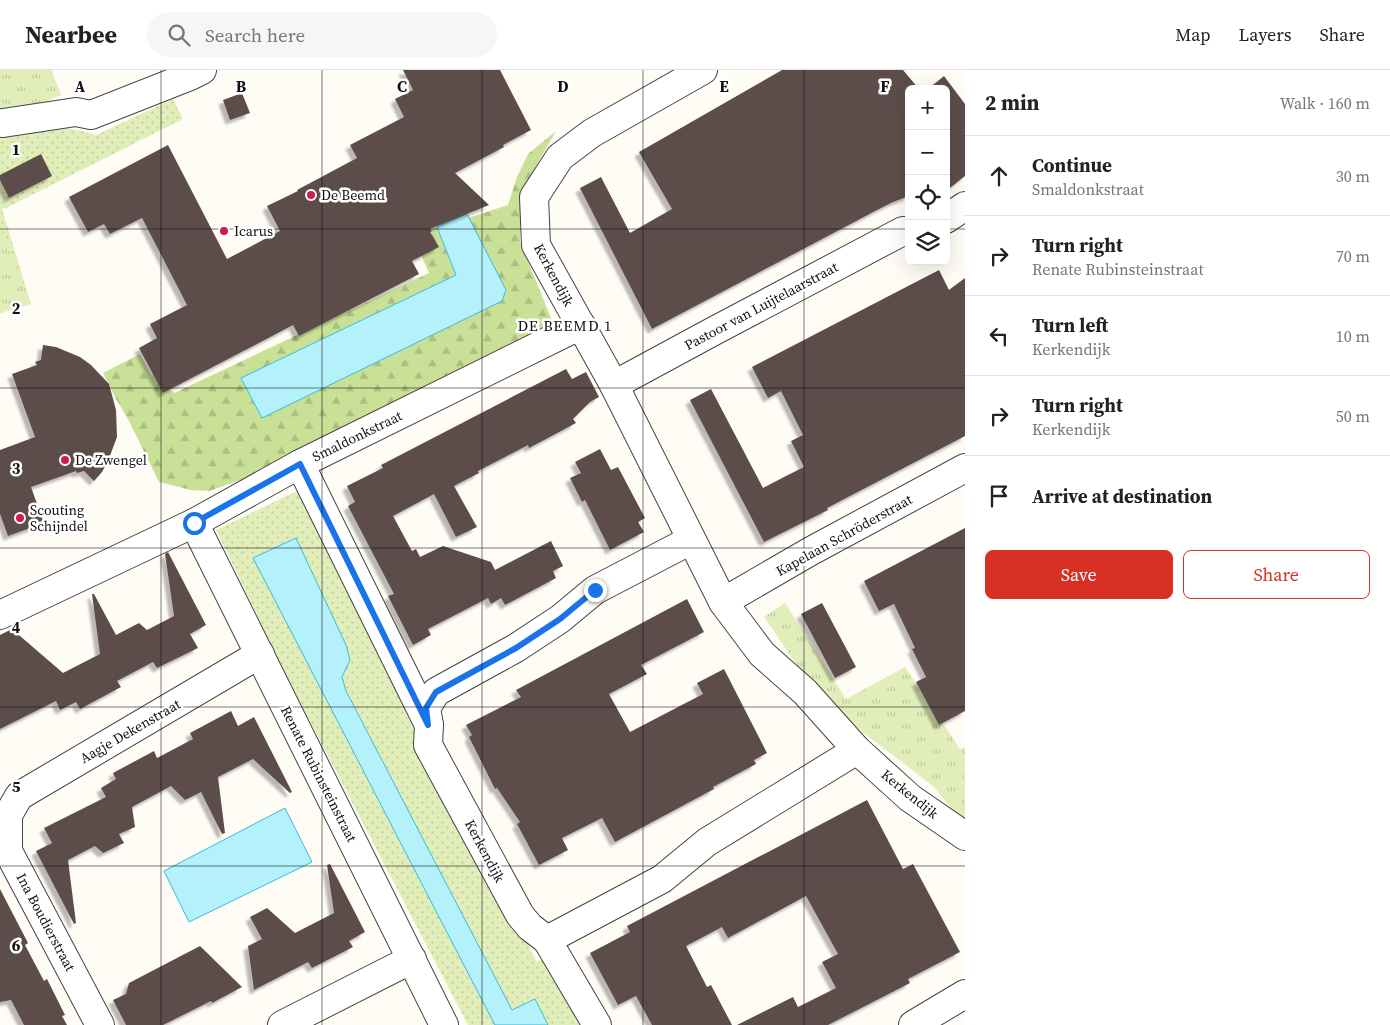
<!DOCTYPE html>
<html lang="en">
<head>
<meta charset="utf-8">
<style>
  :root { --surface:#fff; --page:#f6f6f6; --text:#222; --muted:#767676; --line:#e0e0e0; --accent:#d93025 }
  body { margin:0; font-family:"Source Serif 4",serif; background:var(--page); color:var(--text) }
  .controls { position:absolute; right:15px; top:15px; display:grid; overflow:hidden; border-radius:8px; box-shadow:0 5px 20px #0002 }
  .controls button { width:45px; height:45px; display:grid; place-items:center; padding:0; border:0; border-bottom:1px solid var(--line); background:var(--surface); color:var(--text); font:25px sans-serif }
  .stop { position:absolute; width:15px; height:15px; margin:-11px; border:4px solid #1a73e8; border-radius:50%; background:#fff }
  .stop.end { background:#1a73e8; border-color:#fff; box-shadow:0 1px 5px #0008 }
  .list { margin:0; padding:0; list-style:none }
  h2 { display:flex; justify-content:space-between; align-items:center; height:65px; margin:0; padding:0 20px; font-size:21px }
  h2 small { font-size:16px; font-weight:400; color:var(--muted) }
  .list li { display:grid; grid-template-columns:32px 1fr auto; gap:15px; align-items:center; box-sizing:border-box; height:80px; padding:0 20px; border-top:1px solid var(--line) }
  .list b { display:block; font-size:19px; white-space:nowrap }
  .list p { margin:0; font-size:16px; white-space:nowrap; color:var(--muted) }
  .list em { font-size:16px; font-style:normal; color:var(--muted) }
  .actions { display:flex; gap:10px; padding:15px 20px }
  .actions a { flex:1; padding:11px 0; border:1px solid var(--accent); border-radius:8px; text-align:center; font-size:18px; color:var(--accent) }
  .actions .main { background:var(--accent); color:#fff }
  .icon { flex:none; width:28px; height:28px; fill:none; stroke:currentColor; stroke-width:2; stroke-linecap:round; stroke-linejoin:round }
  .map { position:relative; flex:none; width:965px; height:955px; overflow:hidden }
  header { display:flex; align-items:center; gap:30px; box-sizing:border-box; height:70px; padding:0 25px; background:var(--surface); border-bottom:1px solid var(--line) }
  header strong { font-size:24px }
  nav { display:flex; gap:28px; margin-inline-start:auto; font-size:18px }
  .search { width:350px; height:45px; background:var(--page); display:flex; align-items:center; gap:12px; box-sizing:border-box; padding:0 18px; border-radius:28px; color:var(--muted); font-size:19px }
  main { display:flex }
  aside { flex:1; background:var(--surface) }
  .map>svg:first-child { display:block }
</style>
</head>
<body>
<header>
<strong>Nearbee</strong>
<div class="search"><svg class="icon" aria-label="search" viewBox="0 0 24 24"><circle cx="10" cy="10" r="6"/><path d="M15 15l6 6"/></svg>Search here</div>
<nav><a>Map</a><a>Layers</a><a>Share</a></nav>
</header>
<main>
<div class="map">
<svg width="965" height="955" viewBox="0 0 965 955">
  <defs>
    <pattern id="grass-dots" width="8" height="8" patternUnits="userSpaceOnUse" patternTransform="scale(1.25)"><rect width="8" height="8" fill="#e1eeb9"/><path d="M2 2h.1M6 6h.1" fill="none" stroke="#c0cb9e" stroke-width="1.8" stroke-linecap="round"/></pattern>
    <pattern id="forest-firs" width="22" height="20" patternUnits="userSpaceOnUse" patternTransform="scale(1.25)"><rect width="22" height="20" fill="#c9e097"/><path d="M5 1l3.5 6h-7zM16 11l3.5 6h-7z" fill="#acbf81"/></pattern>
    <pattern id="park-tufts" width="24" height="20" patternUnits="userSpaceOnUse" patternTransform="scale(1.25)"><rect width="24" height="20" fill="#e1eeb9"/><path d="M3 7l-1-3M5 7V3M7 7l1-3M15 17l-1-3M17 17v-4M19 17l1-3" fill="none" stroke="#c0cb9e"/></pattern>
    <filter id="shadow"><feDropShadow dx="-4.5" dy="4.5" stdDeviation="1" flood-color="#0004"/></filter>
  </defs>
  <rect width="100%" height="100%" fill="#fffbf5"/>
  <g fill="url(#grass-dots)">
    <polygon points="51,0 61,25 19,32 23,63 65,58 82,61 96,65 173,29 183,49 8,137 2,139 31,234 0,243 0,12"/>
    <polygon points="301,419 419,630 406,644 537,892 549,885 587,955 548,955 535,929 512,941 346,621 342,607 350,590 346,575 296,469 254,489 495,955 468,955 288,609 216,460"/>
  </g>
  <polygon fill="url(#forest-firs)" points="556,61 536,96 520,134 520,172 553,253 263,402 209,421 191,420 159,412 128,349 115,327 103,303 140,284 151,304 174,323 429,203 413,166 437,157 456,205 241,308 262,348 502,231 506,220 468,148 508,135 517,107 528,84"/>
  <g fill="url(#park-tufts)">
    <polygon points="0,0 51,0 61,25 44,32 4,52 18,69 0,72"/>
    <polygon points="0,157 31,234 0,243"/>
    <polygon points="785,533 846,629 905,597 960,679 965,677 965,752 957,745 933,716 822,631 764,547"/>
  </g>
  <g fill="#b4f1fb" stroke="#35bdd9">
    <polygon points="467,144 506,220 502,231 262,348 241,308 456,205 437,157"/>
    <polygon points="296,468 346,575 350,590 342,607 346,621 512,940 535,929 548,955 495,955 253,488"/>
    <polygon points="285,738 312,792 189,852 164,801"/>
  </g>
  <g fill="#5b4e4c" filter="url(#shadow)">
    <polygon points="403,0 500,0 531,60 503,75 504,77 455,103 489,135 430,159 432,161 430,162 439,177 412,191 419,204 299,266 293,255 163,323 139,278 157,268 150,254 187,235 142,148 110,164 104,154 88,162 69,127 168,75 227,189 280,161 267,136 298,121 297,120 357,88 350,75 404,47 395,29 413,20"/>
    <polygon points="782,0 903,0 919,19 909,19 909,126 893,132 877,140 652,259 580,118 601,107 630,163 672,139 639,82"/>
    <polygon points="944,6 965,34 965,106 946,121 946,19 928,19"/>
    <polygon points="242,23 250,43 230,50 223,30"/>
    <polygon points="41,84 52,106 9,128 0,110 0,105"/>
    <polygon points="939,200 949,220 965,208 965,366 827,438 828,440 764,472 690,330 711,319 763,418 786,406 804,397 791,371 803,365 781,321 768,328 752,297"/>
    <polygon points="43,275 56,277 80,287 91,295 109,314 116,340 117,367 108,391 102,402 94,411 84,401 77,403 76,401 31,417 44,453 8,466 0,444 0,380 35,367 12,304 37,295 35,292 41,290"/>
    <polygon points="566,299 572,309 586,302 599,327 590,332 573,349 576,353 529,378 528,375 478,401 479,403 454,416 477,457 456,467 434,424 393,446 412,481 416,479 420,487 443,476 491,492 495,500 551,471 563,496 553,501 556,508 505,535 501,528 491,534 488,528 428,559 431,565 413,575 388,526 394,524 348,436 355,432 347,416 383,398 381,395"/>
    <polygon points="600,379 611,400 618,397 645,448 638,452 644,462 610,480 585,430 582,432 570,408 581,403 575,392"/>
    <polygon points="965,458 965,641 939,655 916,612 926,607 912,579 915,578 894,534 879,541 864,511"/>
    <polygon points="168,482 206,555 190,564 198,578 157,598 153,592 117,611 121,617 80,639 76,632 60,640 56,631 0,659 0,565 12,559 63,603 100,584 92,524 94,524 116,565 139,553 147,560 174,546 165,484"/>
    <polygon points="687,529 704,562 641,595 647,604 609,624 630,662 703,624 697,613 724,599 767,683 754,690 756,694 713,717 714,719 615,772 602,748 562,768 568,780 539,795 517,754 520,752 497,718 495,719 469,667 472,665 466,655 521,627 516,620"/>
    <polygon points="822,533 856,597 835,608 801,544"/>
    <polygon points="231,641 238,656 254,647 292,722 290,723 253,689 218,707 225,763 222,764 201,722 185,730 171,716 132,737 135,757 119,764 124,773 103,783 95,776 68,790 76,853 74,854 36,781 52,773 44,758 106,727 101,718 116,709 113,703 154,681 157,688 193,669 190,663"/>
    <polygon points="867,730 903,799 913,794 960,882 908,909 910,913 828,955 737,955 793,927 798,937 836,918 822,892 838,884 806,826 728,868 722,857 686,876 707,917 711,915 732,955 652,955 636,926 618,935 590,883 630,862 627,856"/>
    <polygon points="330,794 365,862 349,871 353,877 312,898 308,892 254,920 248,876 262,869 250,847 267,838 295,863 334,843 327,795"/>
    <polygon points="0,819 28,873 25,875 44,911 47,909 65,945 62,946 67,955 24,955 11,930 0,932"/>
    <polygon points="200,876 242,917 212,933 211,931 163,955 126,955 113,930 126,924 129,913"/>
  </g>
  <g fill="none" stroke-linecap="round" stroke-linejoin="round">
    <g stroke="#444" stroke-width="30">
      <g id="minor">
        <polyline points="703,0 592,63 560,87 534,127 536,175 614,315 723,532 762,584 805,622 857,680 910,728 965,766"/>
        <polyline points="3,53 76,42 91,45 190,6 202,0"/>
        <polyline points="946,149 965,136"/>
        <polyline points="614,315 712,262 903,161 909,161"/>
        <polyline points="300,394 429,655"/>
        <polyline points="194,453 444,955"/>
        <polyline points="691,470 595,520 560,549 516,578 436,622 426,638 429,655 428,675 520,845 530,857 547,870 662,809 707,772 857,680"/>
        <polyline points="723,532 811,481 965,398"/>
        <polyline points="0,545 194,453 300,394 581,255"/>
        <polyline points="547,870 597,955"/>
        <polyline points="100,955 8,781 8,745 19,726 260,584"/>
        <polyline points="282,955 412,889"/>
        <polyline points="913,955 965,924"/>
      </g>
    </g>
    <use href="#minor" stroke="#fff" stroke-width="28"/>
  </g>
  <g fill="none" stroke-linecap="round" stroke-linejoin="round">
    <polyline stroke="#1a73e8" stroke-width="6" points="194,453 300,394 428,655 426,638 436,622 516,578 560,549 595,520"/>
  </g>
  <path fill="none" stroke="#111" stroke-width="1" stroke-opacity="0.55" d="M161,0V955M322,0V955M482,0V955M643,0V955M804,0V955M0,159H909M946,159H965M0,318H965M0,478H965M0,637H965M0,796H965"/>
  <g fill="#ce1b4d" stroke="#fff" stroke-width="2">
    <circle cx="311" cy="125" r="5"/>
    <circle cx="224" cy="161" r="5"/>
    <circle cx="65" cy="390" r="5"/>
    <circle cx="20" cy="448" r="5"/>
  </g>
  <g text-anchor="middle" stroke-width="5" stroke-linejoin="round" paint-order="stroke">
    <g font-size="14" fill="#111" stroke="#fff" text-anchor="start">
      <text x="321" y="130">De Beemd</text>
      <text x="234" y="166">Icarus</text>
      <text x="75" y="395">De Zwengel</text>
      <text x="30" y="445">Scouting<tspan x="30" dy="16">Schijndel</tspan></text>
    </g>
    <g font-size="14" fill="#111" stroke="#fff">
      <text transform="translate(554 205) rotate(62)" y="5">Kerkendijk</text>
      <text transform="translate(761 236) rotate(-28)" y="5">Pastoor van Luijtelaarstraat</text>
      <text transform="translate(357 366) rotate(-26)" y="5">Smaldonkstraat</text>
      <text transform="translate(844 465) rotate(-29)" y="5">Kapelaan Schröderstraat</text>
      <text transform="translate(130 661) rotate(-30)" y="5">Aagje Dekenstraat</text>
      <text transform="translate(319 704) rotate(63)" y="5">Renate Rubinsteinstraat</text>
      <text transform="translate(910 724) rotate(39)" y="5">Kerkendijk</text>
      <text transform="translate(485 781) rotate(62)" y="5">Kerkendijk</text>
      <text transform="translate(46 852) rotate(62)" y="5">Ina Boudierstraat</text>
    </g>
    <g font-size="15" letter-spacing="1" fill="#111" stroke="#fff">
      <text x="565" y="261">DE BEEMD 1</text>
    </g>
  </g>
  <g font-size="16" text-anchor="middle" font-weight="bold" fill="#111" stroke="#fff" stroke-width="5" stroke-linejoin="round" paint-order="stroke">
    <text x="80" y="22">A</text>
    <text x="241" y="22">B</text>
    <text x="402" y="22">C</text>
    <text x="563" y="22">D</text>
    <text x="724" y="22">E</text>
    <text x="885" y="22">F</text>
    <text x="16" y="85">1</text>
    <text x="16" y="244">2</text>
    <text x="16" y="404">3</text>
    <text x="16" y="563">4</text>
    <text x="16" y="722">5</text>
    <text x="16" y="881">6</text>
  </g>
</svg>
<div class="controls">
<button>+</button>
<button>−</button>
<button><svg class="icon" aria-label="locate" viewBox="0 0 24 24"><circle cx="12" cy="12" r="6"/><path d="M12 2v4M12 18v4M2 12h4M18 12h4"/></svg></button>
<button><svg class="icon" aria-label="layers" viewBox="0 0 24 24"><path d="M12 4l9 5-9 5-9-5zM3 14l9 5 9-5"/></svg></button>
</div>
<div class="stop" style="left:194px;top:453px"></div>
<div class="stop end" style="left:595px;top:520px"></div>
</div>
<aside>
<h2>2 min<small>Walk · 160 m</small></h2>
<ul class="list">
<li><svg class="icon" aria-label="ahead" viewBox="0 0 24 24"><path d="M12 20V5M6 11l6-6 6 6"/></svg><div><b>Continue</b><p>Smaldonkstraat</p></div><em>30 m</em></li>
<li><svg class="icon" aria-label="right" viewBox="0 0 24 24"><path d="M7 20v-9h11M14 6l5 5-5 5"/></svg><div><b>Turn right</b><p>Renate Rubinsteinstraat</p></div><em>70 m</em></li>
<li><svg class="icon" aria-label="left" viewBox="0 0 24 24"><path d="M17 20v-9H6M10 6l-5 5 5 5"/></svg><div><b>Turn left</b><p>Kerkendijk</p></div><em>10 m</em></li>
<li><svg class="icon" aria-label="right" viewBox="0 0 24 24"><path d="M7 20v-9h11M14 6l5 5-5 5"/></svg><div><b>Turn right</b><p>Kerkendijk</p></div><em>50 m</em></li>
<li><svg class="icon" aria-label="arrive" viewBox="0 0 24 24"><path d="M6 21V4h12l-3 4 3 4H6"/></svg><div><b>Arrive at destination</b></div></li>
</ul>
<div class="actions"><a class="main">Save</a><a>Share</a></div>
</aside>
</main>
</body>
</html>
